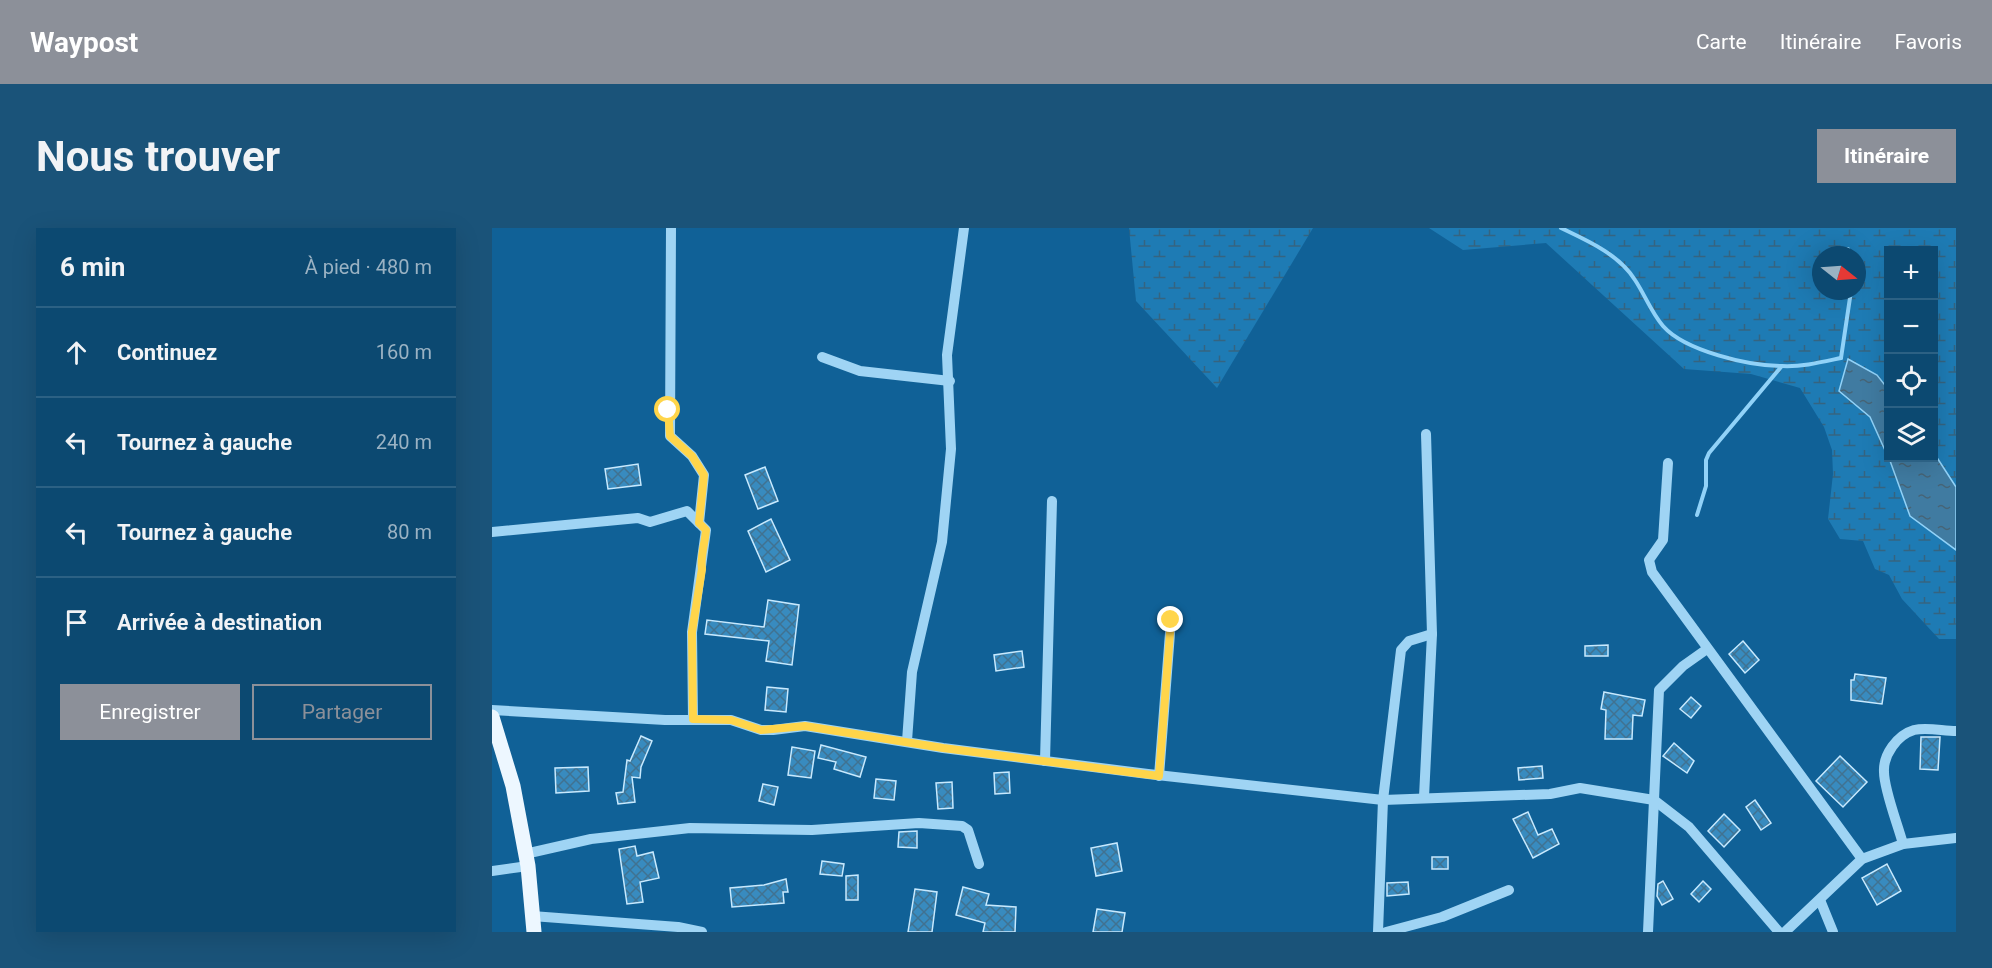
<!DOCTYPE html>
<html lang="fr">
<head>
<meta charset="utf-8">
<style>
  :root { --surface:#0c4971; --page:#1a5379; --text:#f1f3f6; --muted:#9ab2c3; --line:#2c6184; --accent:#8c9099 }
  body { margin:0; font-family:Roboto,sans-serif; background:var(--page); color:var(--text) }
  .controls { position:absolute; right:18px; top:18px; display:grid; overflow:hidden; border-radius:0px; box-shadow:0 6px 24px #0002 }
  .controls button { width:54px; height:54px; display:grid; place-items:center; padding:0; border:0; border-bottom:2px solid var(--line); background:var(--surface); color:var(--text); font:30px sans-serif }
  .compass { position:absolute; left:1320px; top:18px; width:54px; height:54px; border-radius:50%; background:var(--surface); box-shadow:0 6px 24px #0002; rotate:107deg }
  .stop { position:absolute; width:18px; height:18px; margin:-14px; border:4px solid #ffd54a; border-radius:50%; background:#fff }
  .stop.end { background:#ffd54a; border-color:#fff; box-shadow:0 2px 6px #0008 }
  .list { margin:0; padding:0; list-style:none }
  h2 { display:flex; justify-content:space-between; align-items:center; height:78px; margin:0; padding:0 24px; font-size:26px }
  h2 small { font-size:20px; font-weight:400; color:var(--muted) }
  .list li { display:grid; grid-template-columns:39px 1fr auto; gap:18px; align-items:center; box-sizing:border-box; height:90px; padding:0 24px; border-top:2px solid var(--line) }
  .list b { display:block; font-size:22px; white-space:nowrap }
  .list em { font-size:20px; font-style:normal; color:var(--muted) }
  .actions { display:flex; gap:12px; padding:18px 24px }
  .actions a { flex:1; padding:14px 0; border:2px solid var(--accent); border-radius:0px; text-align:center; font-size:21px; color:var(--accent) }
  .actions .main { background:var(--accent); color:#fff }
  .icon { flex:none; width:33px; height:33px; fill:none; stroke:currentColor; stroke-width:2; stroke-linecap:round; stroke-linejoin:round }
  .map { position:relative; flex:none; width:1464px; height:704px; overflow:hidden; border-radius:0px }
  header { display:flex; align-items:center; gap:36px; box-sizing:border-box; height:84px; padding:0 30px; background:var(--accent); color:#fff }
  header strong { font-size:28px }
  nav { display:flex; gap:33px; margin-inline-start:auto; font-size:21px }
  .intro { display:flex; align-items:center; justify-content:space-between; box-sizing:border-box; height:144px; padding:0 36px }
  h1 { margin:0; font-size:42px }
  .button { padding:15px 27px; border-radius:0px; background:var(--accent); color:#fff; font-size:21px; font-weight:700 }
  main { display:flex; gap:36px; padding:0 36px }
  aside { flex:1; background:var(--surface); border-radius:0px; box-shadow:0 6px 24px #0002 }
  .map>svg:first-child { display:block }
</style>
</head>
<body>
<header>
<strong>Waypost</strong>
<nav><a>Carte</a><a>Itinéraire</a><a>Favoris</a></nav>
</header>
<div class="intro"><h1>Nous trouver</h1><a class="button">Itinéraire</a></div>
<main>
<aside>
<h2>6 min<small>À pied · 480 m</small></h2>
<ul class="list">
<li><svg class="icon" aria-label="ahead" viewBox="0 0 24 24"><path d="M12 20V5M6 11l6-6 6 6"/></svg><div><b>Continuez</b></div><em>160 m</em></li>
<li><svg class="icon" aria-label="left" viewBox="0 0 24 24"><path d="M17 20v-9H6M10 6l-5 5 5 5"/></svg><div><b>Tournez à gauche</b></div><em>240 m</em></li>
<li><svg class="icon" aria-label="left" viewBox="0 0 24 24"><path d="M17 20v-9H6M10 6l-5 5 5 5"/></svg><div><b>Tournez à gauche</b></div><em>80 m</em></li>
<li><svg class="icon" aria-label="arrive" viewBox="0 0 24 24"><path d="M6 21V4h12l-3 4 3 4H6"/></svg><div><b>Arrivée à destination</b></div></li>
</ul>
<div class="actions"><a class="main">Enregistrer</a><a>Partager</a></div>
</aside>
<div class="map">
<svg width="1464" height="704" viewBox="0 0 1464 704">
  <defs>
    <pattern id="wetland-marsh" width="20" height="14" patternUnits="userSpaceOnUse" patternTransform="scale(1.5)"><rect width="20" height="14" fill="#1e7bb4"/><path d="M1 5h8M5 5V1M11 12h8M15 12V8" fill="none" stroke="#356480"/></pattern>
    <pattern id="water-ripples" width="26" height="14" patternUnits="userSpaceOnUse" patternTransform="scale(1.5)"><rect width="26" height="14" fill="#407ba1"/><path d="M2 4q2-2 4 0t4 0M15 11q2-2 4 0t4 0" fill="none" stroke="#466476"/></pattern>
    <pattern id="building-cross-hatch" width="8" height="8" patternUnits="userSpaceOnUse" patternTransform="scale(1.5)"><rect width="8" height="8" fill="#388bbf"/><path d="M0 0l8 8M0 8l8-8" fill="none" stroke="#407291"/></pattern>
  </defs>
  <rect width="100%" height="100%" fill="#106197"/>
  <g fill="url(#wetland-marsh)" fill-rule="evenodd">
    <polygon points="637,0 821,0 725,160 644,73"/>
    <path d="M937,0H1464V411H1447L1410,371L1397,347L1383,341L1371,313L1348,311L1336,291L1341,246L1340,222L1332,199L1308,160L1259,146L1192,141L1054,15L971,22ZM1396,22H1442V230H1396ZM1329,27H1365V63H1329Z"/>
  </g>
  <g fill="url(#water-ripples)" stroke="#91d2f8" stroke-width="1.5">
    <polygon points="1356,131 1385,147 1396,161 1396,229 1378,189 1347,163"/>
    <polygon points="1442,225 1464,259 1464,322 1418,288 1397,230 1442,230"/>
  </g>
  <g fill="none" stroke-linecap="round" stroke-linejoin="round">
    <g stroke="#91d2f8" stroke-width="4">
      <path d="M1069,0C1094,12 1127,26 1143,52C1153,67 1159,84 1171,98C1193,123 1257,138 1290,138C1310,139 1330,134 1349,130"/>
      <polyline points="1356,21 1357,27"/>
      <polyline points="1349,130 1359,63"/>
      <polyline points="1205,287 1214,258 1214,232 1217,225 1289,139"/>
    </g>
  </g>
  <g fill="url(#building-cross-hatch)" stroke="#c7e9fe" stroke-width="1.5">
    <polygon points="146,236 149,257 116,261 113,241"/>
    <polygon points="273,239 286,273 266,281 253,247"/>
    <polygon points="279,291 298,332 274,344 256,303"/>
    <polygon points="276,372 307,377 300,437 274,433 277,413 213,406 215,392 272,399"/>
    <polygon points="1251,413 1267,432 1253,445 1237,426"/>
    <polygon points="1116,417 1116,428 1093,428 1093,418"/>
    <polygon points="530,423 532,439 504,443 502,427"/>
    <polygon points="1363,446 1394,450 1390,476 1359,472 1359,452 1362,452"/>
    <polygon points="275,459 296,461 294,484 273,482"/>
    <polygon points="1112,464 1153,472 1150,488 1141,487 1140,511 1113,511 1114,482 1109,481"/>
    <polygon points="1199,469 1209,478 1199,490 1188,481"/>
    <polygon points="149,508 160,513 149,539 148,550 140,549 143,574 126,576 124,565 131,564 135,532 138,533"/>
    <polygon points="1429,509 1448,509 1446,542 1428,541"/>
    <polygon points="1182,515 1202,533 1195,545 1171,528"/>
    <polygon points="329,517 374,529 368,549 342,541 344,534 326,530"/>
    <polygon points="300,519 323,523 319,550 296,547"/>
    <polygon points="1348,528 1375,554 1351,579 1324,553"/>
    <polygon points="1050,538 1051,550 1027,552 1026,540"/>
    <polygon points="96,539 97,563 64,565 63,540"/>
    <polygon points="517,544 518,565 503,566 502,545"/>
    <polygon points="384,551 404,553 402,572 382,570"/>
    <polygon points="460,554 461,580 446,581 444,555"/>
    <polygon points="271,556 286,559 282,577 267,573"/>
    <polygon points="1263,572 1279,595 1269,602 1254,579"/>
    <polygon points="1036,584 1046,607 1060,601 1067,616 1041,630 1021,591"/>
    <polygon points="1232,586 1248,602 1232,619 1216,603"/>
    <polygon points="425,603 425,620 406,619 407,604"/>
    <polygon points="625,615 630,643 604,648 599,620"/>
    <polygon points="143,618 145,628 161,624 167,650 148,654 151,674 135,676 127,621"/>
    <rect x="940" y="629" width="16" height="12"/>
    <polygon points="330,633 352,636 350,648 328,646"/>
    <polygon points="1395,636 1409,663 1385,677 1370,650"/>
    <polygon points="366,647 366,672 354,672 354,648"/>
    <polygon points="294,651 296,664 291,664 292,675 240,679 238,660 272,657"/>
    <polygon points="1171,653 1181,671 1170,677 1165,668 1166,656"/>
    <polygon points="1211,653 1219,661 1207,674 1199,666"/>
    <polygon points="916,654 917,666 895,668 895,655"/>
    <polygon points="471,659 497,666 494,677 524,679 523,704 491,704 493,695 464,687"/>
    <polygon points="423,661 445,664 440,704 416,704"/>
    <polygon points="605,681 633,685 630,704 601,704"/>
  </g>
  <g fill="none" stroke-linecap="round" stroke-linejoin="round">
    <g stroke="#9fd4f4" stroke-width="10">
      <polyline points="179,0 178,208 200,228 212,247 207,295"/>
      <polyline points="330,129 368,143 458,153"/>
      <polyline points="1176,235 1171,312 1157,332 1160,344 1370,631"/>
      <polyline points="0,304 146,290 158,294 195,283 214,302 200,404 201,491"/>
      <polyline points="0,482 173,492 239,492 269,502 281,502 313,498 451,520 656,546 891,572 1058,566 1088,560 1162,572 1197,599 1287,704"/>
      <polyline points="415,513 420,444 450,314 459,221 455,127 472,0"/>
      <polyline points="553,533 560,273"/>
      <polyline points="667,548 679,392"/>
      <polyline points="932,569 940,406 934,206"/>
      <path d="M1411,616C1406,597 1392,562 1392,544C1391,527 1405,507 1422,502C1435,499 1451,503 1464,503"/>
      <polyline points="33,626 99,611 198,600 320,602 427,595 470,598 476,602 487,636"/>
      <polyline points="0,643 36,638"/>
      <polyline points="1328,672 1341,704"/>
      <polyline points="40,688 186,699 210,704"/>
      <polyline points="886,704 891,572 909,422 917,413 940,406"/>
      <polyline points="894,704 950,689 1017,662"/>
      <polyline points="1156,704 1167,462 1191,438 1215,421"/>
      <polyline points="1293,704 1370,631 1411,616 1464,610"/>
    </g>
    <polyline stroke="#edf7ff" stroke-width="15" points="0,489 21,558 36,638 42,704"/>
  </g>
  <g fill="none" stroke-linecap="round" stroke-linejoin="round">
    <path stroke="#ffd54a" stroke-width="8" d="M176,182L178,208L200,228L212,247L207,295L214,302C213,315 208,329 210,341L200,404L201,491L239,492L269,502L313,498L451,520L667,548L679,392"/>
  </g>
</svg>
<div class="controls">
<button>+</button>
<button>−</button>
<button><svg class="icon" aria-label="locate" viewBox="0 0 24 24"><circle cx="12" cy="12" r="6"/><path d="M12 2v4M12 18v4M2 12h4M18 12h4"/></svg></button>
<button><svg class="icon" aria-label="layers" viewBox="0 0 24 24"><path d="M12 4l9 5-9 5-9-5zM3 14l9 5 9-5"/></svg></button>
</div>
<svg class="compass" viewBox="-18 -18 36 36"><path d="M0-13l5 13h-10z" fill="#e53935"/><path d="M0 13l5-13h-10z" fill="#9ab2c3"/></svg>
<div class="stop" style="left:176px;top:182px"></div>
<div class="stop end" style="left:679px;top:392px"></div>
</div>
</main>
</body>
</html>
